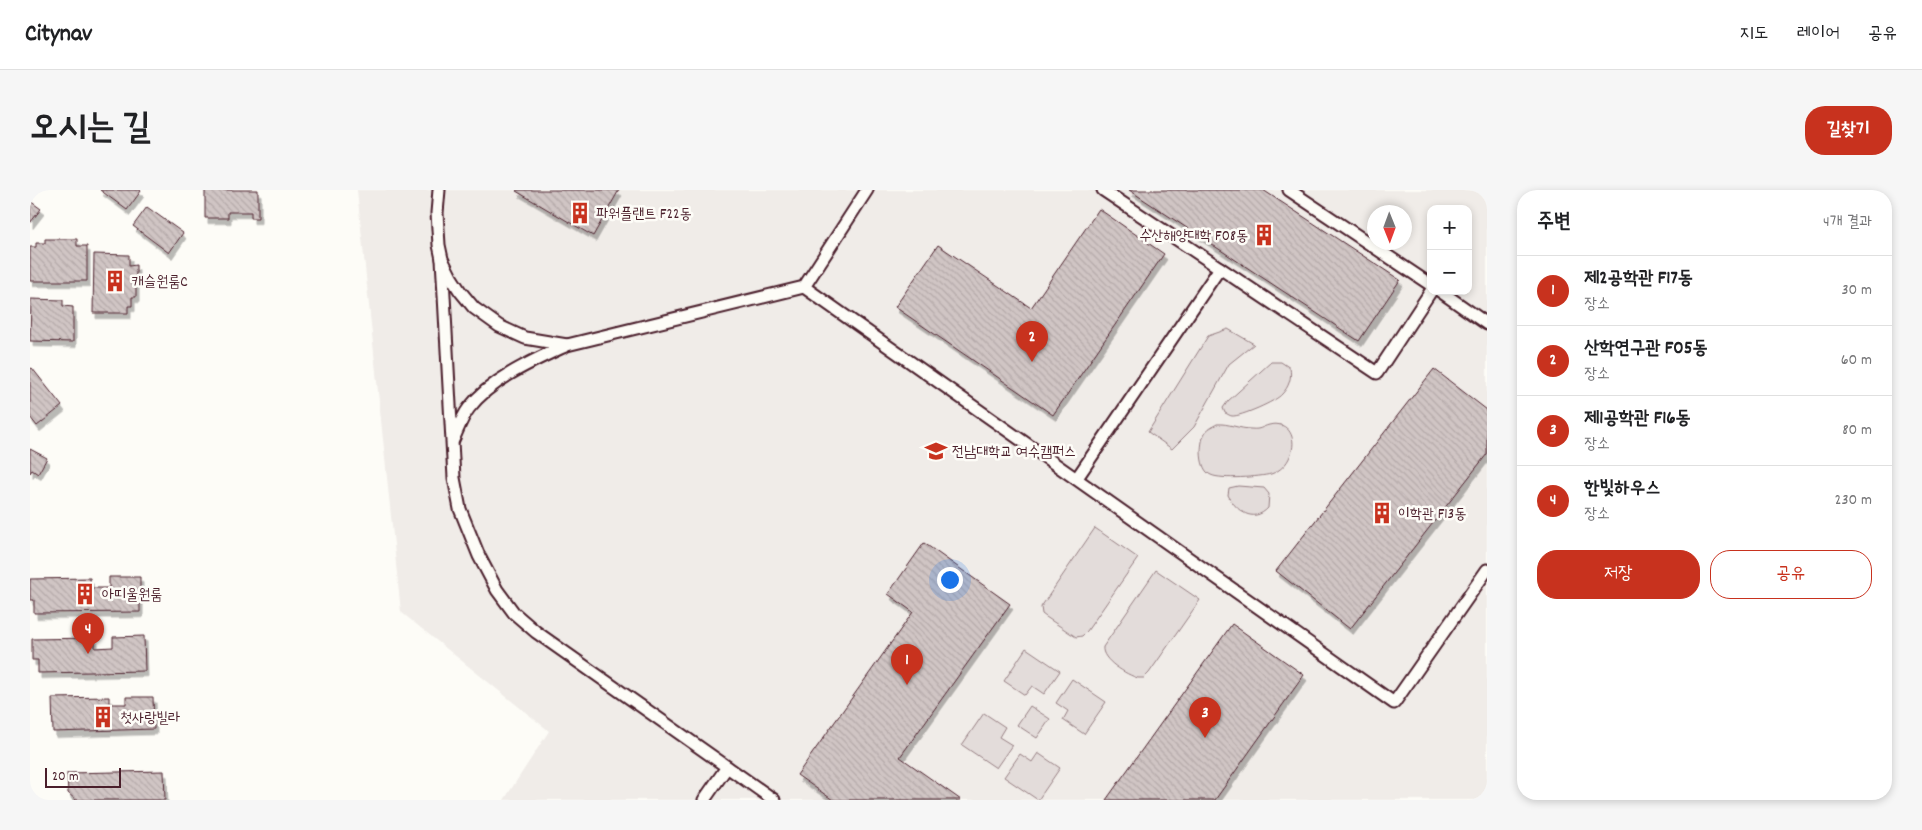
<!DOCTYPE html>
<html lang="ko">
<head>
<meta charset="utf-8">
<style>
  :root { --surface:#fff; --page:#f6f6f6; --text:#202124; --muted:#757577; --line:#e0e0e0; --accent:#c8321e }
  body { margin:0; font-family:Dekko,"Poor Story",sans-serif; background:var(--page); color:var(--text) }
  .controls { position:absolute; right:15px; top:15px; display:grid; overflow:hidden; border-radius:10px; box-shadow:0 2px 8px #0003 }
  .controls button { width:45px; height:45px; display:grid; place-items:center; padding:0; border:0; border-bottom:1px solid var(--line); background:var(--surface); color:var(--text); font:25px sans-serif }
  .compass { position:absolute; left:1337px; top:15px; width:45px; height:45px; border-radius:50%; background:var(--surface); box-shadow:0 2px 8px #0003; rotate:179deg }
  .scale { position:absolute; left:15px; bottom:12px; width:76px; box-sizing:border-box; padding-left:5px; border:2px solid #4a1f2b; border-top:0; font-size:14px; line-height:18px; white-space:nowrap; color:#4a1f2b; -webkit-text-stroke:4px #fdfcf7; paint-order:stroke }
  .you { position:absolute; left:919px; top:389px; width:18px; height:18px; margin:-12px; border:4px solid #fff; border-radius:50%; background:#1a73e8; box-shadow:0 0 0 8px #1a73e833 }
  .badge { display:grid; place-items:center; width:32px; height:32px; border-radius:50%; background:var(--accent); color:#fff; font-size:16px; font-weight:700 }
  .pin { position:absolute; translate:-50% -41px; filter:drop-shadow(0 1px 2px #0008) }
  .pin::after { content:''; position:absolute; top:26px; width:18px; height:15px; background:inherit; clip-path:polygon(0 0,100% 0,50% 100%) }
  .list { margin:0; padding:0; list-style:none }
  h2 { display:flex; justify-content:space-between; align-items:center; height:65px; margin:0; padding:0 20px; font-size:21px }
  h2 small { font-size:16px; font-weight:400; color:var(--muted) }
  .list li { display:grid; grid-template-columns:32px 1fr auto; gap:15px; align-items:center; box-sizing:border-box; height:70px; padding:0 20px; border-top:1px solid var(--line) }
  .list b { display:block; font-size:19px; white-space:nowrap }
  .list p { margin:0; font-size:16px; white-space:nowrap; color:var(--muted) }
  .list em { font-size:16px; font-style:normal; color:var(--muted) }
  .actions { display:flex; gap:10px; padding:15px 20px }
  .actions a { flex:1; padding:11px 0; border:1px solid var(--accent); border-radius:20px; text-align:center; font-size:18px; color:var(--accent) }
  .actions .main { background:var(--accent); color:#fff }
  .map { position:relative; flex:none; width:1457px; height:610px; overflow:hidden; border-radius:20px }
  header { display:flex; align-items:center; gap:30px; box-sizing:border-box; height:70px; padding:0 25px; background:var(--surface); border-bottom:1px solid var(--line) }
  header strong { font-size:24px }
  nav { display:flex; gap:28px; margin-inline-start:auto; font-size:18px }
  .intro { display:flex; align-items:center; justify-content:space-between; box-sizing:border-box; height:120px; padding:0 30px }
  h1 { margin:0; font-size:35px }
  .button { padding:12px 22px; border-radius:20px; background:var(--accent); color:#fff; font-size:18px; font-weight:700 }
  main { display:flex; gap:30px; padding:0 30px }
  aside { flex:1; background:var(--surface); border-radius:20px; box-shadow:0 2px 8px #0003 }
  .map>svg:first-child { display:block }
</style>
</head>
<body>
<header>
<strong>Citynav</strong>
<nav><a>지도</a><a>레이어</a><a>공유</a></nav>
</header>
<div class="intro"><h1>오시는 길</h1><a class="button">길찾기</a></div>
<main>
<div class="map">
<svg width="1457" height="610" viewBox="0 0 1457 610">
  <defs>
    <pattern id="building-back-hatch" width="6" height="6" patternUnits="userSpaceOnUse" patternTransform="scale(1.25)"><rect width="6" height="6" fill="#d0c5c4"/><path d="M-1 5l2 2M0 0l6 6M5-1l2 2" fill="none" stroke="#b4a9a9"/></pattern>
    <filter id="shadow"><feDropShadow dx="3" dy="5.5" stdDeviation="0" flood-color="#0004"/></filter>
  </defs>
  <rect width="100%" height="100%" fill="#fdfcf7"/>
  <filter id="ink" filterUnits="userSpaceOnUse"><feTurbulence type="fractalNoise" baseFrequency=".02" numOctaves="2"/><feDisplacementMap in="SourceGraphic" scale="10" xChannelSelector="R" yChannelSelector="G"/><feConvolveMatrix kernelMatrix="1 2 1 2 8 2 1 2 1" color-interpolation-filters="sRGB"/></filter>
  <g filter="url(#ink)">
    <path fill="#f0ece8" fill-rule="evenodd" d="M327,0H1457V610H474L519,541L371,422ZM1401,19H1438V101H1401ZM1344,22H1374V52H1344Z"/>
    <g fill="#e3dcda" stroke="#967e82">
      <polygon points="1198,139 1224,154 1199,174 1164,237 1142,259 1118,242 1178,146"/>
      <path d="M1241,172H1251L1260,178C1262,187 1259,197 1252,204C1247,211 1210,227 1202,226C1200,226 1196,223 1195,223L1193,218L1198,211Z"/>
      <path d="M1187,234C1198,233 1210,239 1221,239C1231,240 1231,237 1239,235C1259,230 1268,249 1260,266C1257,274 1250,281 1241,284C1230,287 1191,290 1181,285C1169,280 1169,253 1175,243C1178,238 1182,237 1187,234Z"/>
      <path d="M1208,296L1234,298L1239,304L1238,318C1223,334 1206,321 1198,305L1199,298Z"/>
      <polygon points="1065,338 1108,368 1057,441 1052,446 1046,447 1016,427 1012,424 1011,417"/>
      <path d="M1126,380L1170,410L1119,483L1114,488H1108C1097,485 1071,470 1073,457Z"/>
      <polygon points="996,458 1030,481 1014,504 1002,496 995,505 974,491"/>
      <polygon points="1042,489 1076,512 1054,544 1033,530 1038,521 1026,513"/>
      <polygon points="1000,516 1020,529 1007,548 987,535"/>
      <polygon points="954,523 975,537 969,547 982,555 966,578 932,555"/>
      <polygon points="1008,563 1030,578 1008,610 974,587 990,564 1002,572"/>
    </g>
    <g fill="url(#building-back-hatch)" stroke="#4a1f2b" filter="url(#shadow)">
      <polygon points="70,0 110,0 111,1 97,20"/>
      <polygon points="175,0 228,0 228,28 221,28 221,22 198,22 198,28 175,28"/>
      <polygon points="487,0 589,0 563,46 486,1"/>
      <polygon points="1099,0 1233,0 1370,90 1329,151"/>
      <polygon points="0,11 11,19 0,33"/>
      <polygon points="117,17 153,43 139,63 103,36"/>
      <polygon points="1069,19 1134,64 1023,225 865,117 908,55 1001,118"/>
      <polygon points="15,49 47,49 47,56 57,56 57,91 0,91 0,57 6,57 6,53 15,53"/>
      <polygon points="64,64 99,65 99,76 106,75 106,107 102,107 102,116 98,116 98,123 63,123"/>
      <polygon points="1,109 33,110 33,116 43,117 43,152 0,151"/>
      <polygon points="2,178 32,216 7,236 0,227 0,179"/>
      <polygon points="1404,179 1457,220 1457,264 1320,439 1246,381"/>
      <polygon points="0,259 17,268 8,284 2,280 0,283"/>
      <polygon points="894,353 980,414 870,567 931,610 803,610 767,585 883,422 858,404"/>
      <polygon points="79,387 110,387 110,422 4,423 4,410 0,410 0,389 60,388 61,398 79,398"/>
      <polygon points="1202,434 1274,485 1185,610 1076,610"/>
      <polygon points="114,446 115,481 8,483 8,470 2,470 2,449 65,448 65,458 83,457 83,447"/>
      <polygon points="79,507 79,514 96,514 96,507 123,507 124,539 23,542 22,508"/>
      <polygon points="134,581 135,610 46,610 38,603 37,583"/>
    </g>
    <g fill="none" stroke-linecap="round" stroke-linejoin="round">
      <g stroke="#4a1f2b" stroke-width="15">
        <g id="lane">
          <polyline points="409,0 407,23 409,55 412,69 421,87 430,101 444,118 469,136 495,148 537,155 774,97 837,0"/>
          <polyline points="1073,0 1347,183 1401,101"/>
          <polyline points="1259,0 1401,95"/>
          <polyline points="412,69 424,288 430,319 449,366 467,400 484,423 506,442 744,610"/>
          <polyline points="774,97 1364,513 1457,380"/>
          <polyline points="1410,101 1457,134"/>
          <path d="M423,250C428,239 432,227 439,218C461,189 505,170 537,155"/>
          <polyline points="1047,288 1190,78"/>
          <polyline points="674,610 697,577"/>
        </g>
      </g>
      <use href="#lane" stroke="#fdfcf7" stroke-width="11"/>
    </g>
  </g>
  <defs>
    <g id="building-bare" transform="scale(1.725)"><path d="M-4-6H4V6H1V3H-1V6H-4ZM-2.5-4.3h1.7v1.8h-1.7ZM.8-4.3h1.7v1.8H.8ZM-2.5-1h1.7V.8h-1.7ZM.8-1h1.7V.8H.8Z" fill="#c8321e" stroke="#fdfcf7" stroke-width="2.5" paint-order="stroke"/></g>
    <g id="university-bare" transform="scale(1.725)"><path d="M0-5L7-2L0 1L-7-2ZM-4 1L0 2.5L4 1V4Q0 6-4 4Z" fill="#c8321e" stroke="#fdfcf7" stroke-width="2.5" paint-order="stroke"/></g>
  </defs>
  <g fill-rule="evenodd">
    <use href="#building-bare" x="550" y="23"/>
    <use href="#building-bare" x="1234" y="45"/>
    <use href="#building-bare" x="85" y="91"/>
    <use href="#university-bare" x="906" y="261"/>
    <use href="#building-bare" x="1352" y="323"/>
    <use href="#building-bare" x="55" y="404"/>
    <use href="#building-bare" x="73" y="527"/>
  </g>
  <g text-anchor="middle" stroke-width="5" stroke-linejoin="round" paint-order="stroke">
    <g font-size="15" fill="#4a1f2b" stroke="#fdfcf7" text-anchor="start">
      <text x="566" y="28">파워플랜트 F22동</text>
      <text x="1218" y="50" text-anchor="end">수산해양대학 F08동</text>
      <text x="102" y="96">캐슬원룸C</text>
      <text x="922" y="266">전남대학교 여수캠퍼스</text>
      <text x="1368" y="328">이학관 F13동</text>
      <text x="72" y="409">아띠울원룸</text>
      <text x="90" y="532">첫사랑빌라</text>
    </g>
  </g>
</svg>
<div class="controls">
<button>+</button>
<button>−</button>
</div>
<svg class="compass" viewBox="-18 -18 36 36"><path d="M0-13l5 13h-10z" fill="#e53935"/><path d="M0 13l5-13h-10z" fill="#757577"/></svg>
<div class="scale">20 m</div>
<div class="you"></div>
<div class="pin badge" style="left:877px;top:495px">1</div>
<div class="pin badge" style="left:1002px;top:172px">2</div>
<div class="pin badge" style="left:1175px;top:548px">3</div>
<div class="pin badge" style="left:58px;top:464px">4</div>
</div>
<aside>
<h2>주변<small>4개 결과</small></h2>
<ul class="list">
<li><span class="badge">1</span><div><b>제2공학관 F17동</b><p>장소</p></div><em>30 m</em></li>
<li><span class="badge">2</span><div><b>산학연구관 F05동</b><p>장소</p></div><em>60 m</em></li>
<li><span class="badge">3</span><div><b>제1공학관 F16동</b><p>장소</p></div><em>80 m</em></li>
<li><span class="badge">4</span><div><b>한빛하우스</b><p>장소</p></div><em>230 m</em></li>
</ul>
<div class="actions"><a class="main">저장</a><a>공유</a></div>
</aside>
</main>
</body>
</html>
